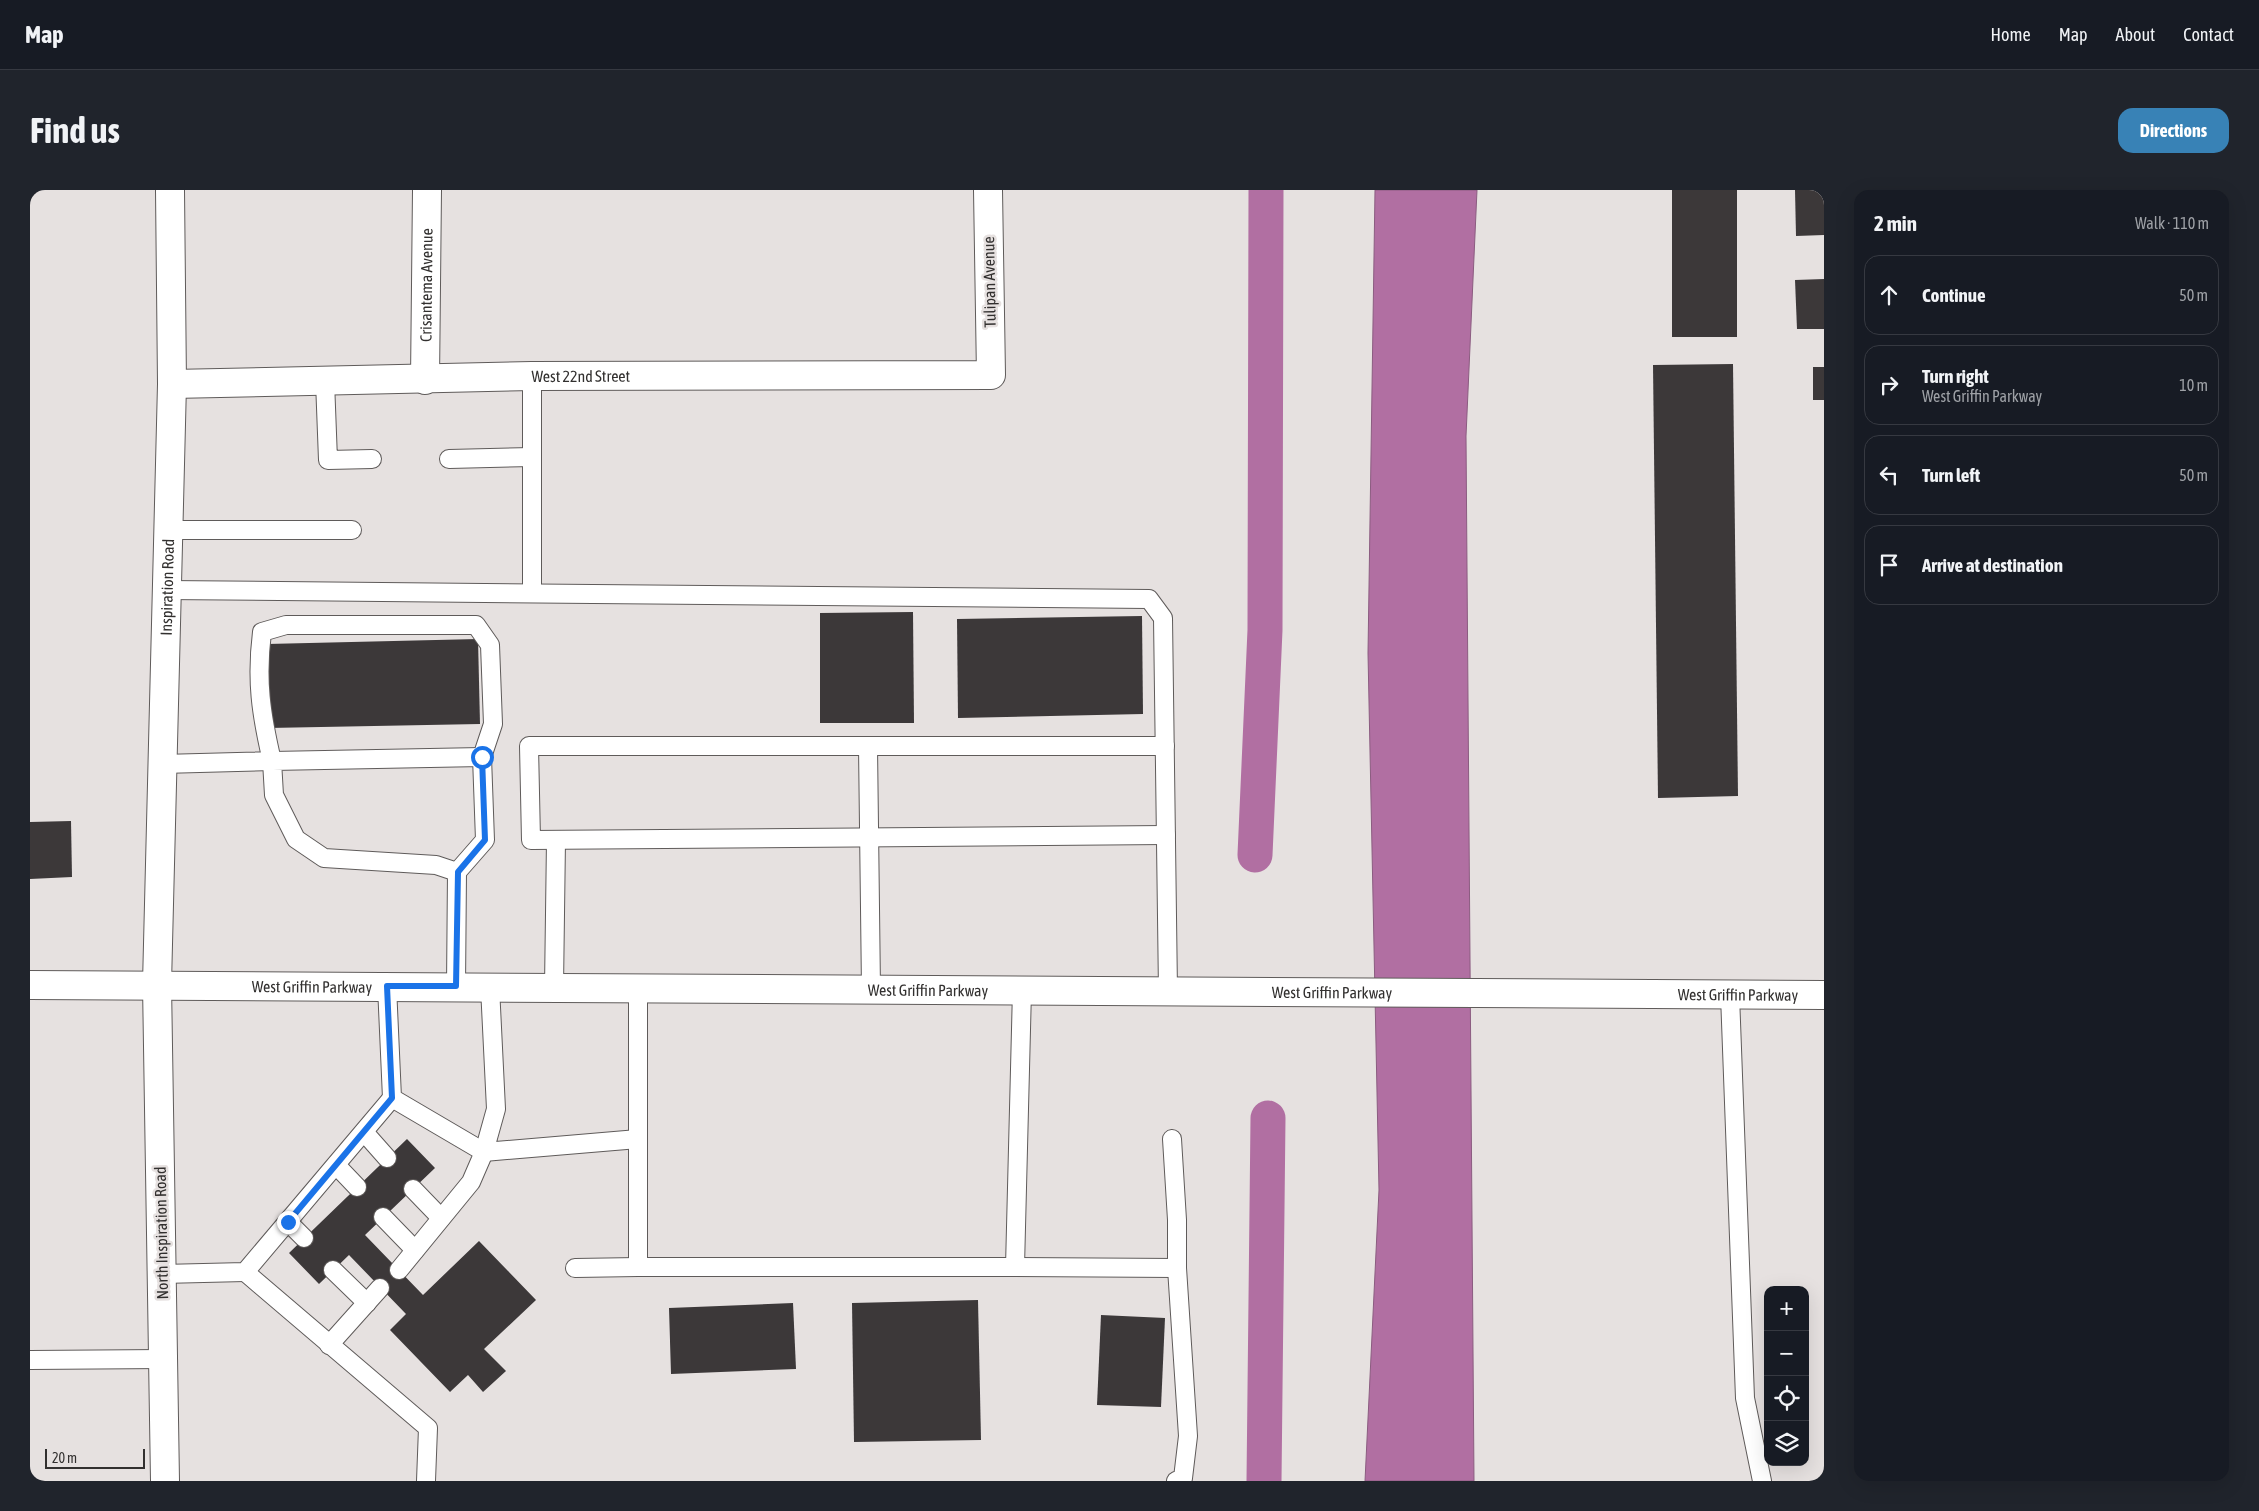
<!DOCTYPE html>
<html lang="en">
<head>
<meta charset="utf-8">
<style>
  :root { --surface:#171b24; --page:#20242c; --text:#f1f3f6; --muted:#9ea1a6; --line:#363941; --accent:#3882b6 }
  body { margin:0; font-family:"Asap Condensed",sans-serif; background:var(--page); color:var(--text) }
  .controls { position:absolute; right:15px; bottom:15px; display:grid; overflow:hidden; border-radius:10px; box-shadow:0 5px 20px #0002 }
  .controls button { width:45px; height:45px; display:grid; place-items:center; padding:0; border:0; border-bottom:1px solid var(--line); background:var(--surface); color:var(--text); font:25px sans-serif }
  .scale { position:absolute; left:15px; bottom:12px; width:100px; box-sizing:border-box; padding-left:5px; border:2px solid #32302f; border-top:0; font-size:14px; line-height:18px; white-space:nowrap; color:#32302f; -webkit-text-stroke:4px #e6e1e0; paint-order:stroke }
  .stop { position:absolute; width:15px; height:15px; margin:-11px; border:4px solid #1a73e8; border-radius:50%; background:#fff }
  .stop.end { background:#1a73e8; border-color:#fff; box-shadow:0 1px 5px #0008 }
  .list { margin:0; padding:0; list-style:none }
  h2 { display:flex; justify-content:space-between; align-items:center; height:65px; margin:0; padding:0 20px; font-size:21px }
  h2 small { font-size:16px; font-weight:400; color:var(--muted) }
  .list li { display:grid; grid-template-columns:32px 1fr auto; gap:15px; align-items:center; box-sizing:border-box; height:80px; margin:0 10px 10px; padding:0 10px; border:1px solid var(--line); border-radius:15px }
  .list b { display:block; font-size:19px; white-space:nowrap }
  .list p { margin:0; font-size:16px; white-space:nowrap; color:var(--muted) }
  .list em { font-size:16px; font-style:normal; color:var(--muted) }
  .icon { flex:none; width:28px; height:28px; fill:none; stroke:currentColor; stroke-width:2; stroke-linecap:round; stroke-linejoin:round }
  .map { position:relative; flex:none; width:1794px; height:1291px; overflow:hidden; border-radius:15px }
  header { display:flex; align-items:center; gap:30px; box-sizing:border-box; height:70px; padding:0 25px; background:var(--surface); border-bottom:1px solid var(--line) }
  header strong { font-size:24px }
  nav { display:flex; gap:28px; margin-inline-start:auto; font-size:18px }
  .intro { display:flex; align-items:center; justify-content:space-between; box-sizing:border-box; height:120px; padding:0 30px }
  h1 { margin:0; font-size:35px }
  .button { padding:12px 22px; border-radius:15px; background:var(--accent); color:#fff; font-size:18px; font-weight:700 }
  main { display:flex; gap:30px; padding:0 30px }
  aside { flex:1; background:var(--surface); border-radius:15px; box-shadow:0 5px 20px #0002 }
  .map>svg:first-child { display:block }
</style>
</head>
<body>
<header>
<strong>Map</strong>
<nav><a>Home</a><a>Map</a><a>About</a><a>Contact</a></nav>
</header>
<div class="intro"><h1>Find us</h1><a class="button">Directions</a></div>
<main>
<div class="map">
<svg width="1794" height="1291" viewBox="0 0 1794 1291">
  <rect width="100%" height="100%" fill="#e6e1e0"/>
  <polygon fill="#b16fa2" stroke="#8b5c80" points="1345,0 1447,0 1436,246 1444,1291 1335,1291 1349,1000 1338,463"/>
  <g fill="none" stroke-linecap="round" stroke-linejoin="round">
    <g stroke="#b16fa2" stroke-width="35">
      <polyline points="1225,665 1235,440 1236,0"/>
      <polyline points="1234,1291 1238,928"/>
    </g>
  </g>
  <g fill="#3c3839">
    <rect x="1642" y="0" width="65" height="147"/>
    <polygon points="1765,0 1794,0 1794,45 1766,46"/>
    <polygon points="1794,89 1794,139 1767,139 1765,90"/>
    <polygon points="1703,174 1708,606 1628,608 1623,175"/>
    <rect x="1783" y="177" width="11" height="33"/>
    <polygon points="883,422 884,533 790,533 790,423"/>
    <polygon points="1112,426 1113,524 928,528 927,429"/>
    <polygon points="448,449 450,534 238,538 237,454"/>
    <polygon points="41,631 42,687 0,689 0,632"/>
    <polygon points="377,949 405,978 335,1045 393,1105 449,1051 506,1110 454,1159 476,1181 453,1202 438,1185 420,1202 360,1140 376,1124 319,1065 289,1094 259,1063"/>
    <polygon points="948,1110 951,1250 824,1252 822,1113"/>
    <polygon points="763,1113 766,1179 641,1184 639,1118"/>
    <polygon points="1071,1125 1135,1128 1131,1217 1067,1215"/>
  </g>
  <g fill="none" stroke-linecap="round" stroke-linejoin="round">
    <g stroke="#5f5b5a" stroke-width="20">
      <g id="service">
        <polyline points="502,186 502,402"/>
        <polyline points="295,191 298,270 342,269"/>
        <polyline points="419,269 502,267"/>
        <polyline points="139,340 322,340"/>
        <polyline points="136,400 1119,409 1133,428 1138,801"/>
        <polyline points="838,556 841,799"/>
        <polyline points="1135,556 499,556 501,650 1136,645"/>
        <path d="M132,574L242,571C231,524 226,490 232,442L256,435H446L460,455L463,534L452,567"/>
        <polyline points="357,796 362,908 454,962 441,992 369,1080"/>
        <polyline points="426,796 427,682 406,675 294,668 266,649 244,605 242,571 452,567 455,650 427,682"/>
        <polyline points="460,797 466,919 454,962 608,949"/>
        <polyline points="524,797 526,650"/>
        <polyline points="608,798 608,1077 985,1077 992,800"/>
        <polyline points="1700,805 1715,1208 1732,1291"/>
        <polyline points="334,942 357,968"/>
        <polyline points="306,975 327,997"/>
        <polyline points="383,999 411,1028"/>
        <polyline points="353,1027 385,1060"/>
        <polyline points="258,1032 274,1048"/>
        <polyline points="985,1077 1147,1078 1147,1030 1142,949"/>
        <polyline points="545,1078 608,1077"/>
        <polyline points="303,1080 337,1113"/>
        <polyline points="215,1082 398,1238 396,1291"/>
        <polyline points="132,1084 215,1082 362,908"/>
        <polyline points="299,1155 350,1098"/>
        <polyline points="0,1170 133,1169"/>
        <polyline points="1146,1291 1153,1288 1158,1246 1147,1078"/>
      </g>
    </g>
    <g stroke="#5f5b5a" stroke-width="30">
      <g id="minor">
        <path id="s1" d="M395,190L397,0"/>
        <path id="s2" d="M142,194L502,186L961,185L958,0"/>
      </g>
    </g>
    <g stroke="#5f5b5a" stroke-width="30">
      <g id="tertiary">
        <path id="s3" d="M135,1291L127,794L142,194L140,0"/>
      </g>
    </g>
    <g stroke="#5f5b5a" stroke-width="30">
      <g id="secondary">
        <path id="s4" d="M0,795L1794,805"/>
      </g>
    </g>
    <use href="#service" stroke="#fff" stroke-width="18"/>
    <use href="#minor" stroke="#fff" stroke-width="28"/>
    <use href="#tertiary" stroke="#fff" stroke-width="28"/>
    <use href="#secondary" stroke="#fff" stroke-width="28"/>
  </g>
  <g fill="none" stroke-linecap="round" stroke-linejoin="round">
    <polyline stroke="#1a73e8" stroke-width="6" points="258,1032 362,908 357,796 426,796 428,682 455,650 452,567"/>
  </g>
  <g text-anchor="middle" stroke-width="5" stroke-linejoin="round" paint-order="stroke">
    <g font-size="16" fill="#32302f" stroke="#e6e1e0">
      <text transform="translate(959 92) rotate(-91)" y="6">Tulipan Avenue</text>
      <text dy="6" stroke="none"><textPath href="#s1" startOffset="95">Crisantema Avenue</textPath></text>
      <text dy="6" stroke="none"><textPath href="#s2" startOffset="409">West 22nd Street</textPath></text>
      <text dy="6" stroke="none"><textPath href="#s3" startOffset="894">Inspiration Road</textPath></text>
      <text dy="6" stroke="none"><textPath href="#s4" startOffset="282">West Griffin Parkway</textPath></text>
      <text dy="6" stroke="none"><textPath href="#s4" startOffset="898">West Griffin Parkway</textPath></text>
      <text dy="6" stroke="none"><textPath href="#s4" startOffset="1302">West Griffin Parkway</textPath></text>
      <text dy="6" stroke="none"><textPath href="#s4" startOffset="1708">West Griffin Parkway</textPath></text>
      <text transform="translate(131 1043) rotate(-91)" y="6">North Inspiration Road</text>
    </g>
  </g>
</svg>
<div class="controls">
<button>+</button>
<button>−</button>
<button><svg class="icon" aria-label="locate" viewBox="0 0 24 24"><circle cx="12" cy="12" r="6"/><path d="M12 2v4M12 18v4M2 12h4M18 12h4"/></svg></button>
<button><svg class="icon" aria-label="layers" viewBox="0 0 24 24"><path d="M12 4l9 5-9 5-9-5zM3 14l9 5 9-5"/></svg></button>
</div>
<div class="scale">20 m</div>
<div class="stop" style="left:452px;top:567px"></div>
<div class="stop end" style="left:258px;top:1032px"></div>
</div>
<aside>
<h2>2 min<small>Walk · 110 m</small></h2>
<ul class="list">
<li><svg class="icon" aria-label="ahead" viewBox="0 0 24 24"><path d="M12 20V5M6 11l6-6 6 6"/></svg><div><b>Continue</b></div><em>50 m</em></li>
<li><svg class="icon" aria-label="right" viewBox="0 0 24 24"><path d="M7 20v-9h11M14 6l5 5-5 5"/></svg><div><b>Turn right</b><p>West Griffin Parkway</p></div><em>10 m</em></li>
<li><svg class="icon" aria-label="left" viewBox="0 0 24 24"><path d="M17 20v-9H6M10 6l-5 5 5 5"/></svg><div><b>Turn left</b></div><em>50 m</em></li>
<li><svg class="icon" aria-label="arrive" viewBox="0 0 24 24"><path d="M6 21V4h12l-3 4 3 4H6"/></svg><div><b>Arrive at destination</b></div></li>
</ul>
</aside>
</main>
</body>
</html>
